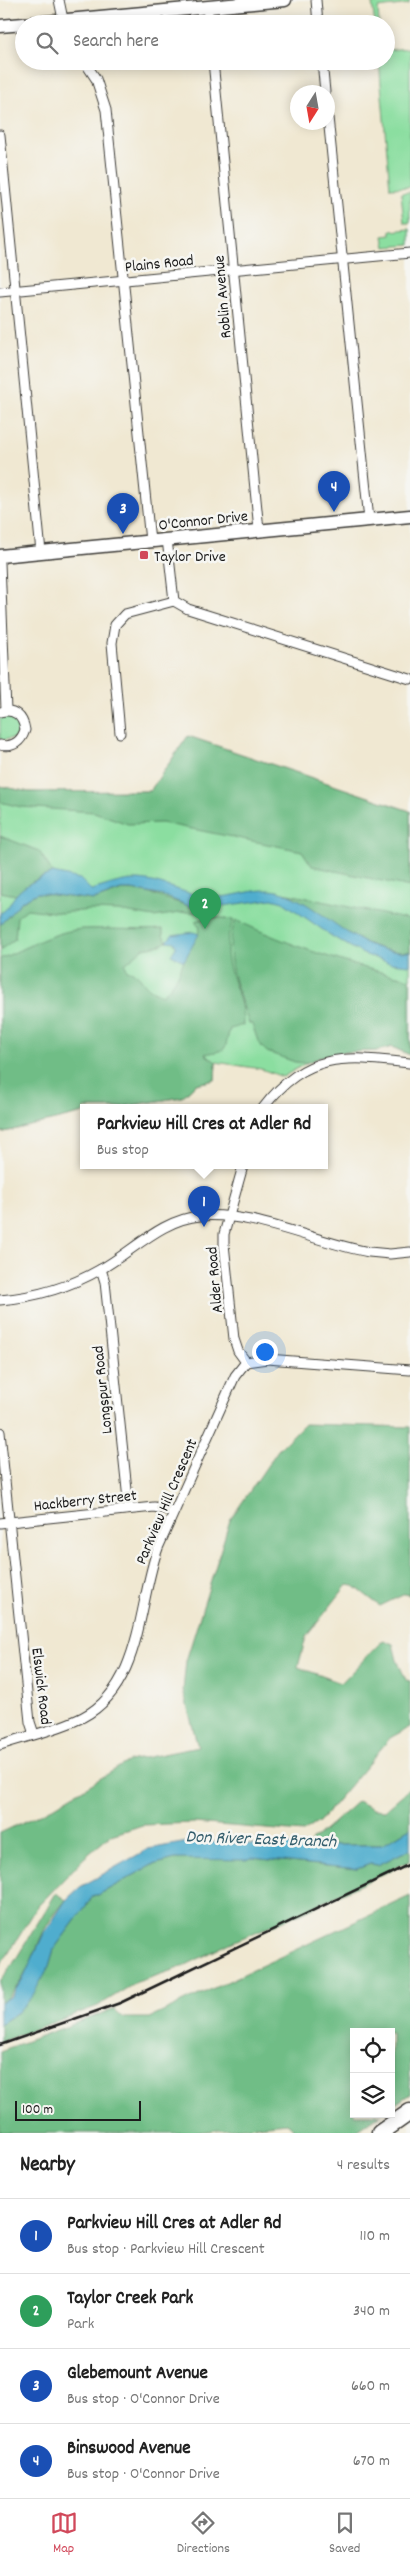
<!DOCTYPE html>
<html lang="en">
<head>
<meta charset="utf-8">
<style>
  :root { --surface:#fff; --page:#f2f2f2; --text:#222; --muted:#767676; --line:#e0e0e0; --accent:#d1495b }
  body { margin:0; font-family:Dekko,sans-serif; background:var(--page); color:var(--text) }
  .controls { position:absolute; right:15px; bottom:15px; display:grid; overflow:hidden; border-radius:0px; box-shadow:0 2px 12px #0003 }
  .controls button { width:45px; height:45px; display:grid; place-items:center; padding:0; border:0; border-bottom:1px solid var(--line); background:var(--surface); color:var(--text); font:25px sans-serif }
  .compass { position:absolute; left:290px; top:85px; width:45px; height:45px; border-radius:50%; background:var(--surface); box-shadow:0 2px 12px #0003; rotate:191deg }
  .scale { position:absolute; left:15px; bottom:12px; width:126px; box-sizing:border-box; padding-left:5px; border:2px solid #1c1c1c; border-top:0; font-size:14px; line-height:18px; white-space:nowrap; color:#1c1c1c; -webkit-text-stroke:4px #f6f6f2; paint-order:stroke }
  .you { position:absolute; left:264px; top:1351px; width:18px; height:18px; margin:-12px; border:4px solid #fff; border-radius:50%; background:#1a73e8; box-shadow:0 0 0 8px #1a73e833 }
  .badge { display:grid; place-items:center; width:32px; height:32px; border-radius:50%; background:var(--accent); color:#fff; font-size:16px; font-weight:700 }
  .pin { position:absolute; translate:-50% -41px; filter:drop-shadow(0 1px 2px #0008) }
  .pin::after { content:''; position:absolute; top:26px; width:18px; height:15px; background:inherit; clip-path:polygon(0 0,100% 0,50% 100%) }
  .popup { position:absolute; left:80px; top:1104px; width:248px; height:65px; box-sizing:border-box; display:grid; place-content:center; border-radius:0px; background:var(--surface); filter:drop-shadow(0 1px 4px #0005); font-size:16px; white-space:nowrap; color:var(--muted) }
  .popup b { font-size:19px; color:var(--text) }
  .popup::after { content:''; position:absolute; left:50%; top:100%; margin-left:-10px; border:10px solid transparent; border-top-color:var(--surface) }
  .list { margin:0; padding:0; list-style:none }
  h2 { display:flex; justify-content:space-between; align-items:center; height:65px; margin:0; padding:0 20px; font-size:21px }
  h2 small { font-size:16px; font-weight:400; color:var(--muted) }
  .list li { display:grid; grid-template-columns:32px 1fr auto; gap:15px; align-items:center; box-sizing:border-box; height:75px; padding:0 20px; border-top:1px solid var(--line) }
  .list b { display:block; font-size:19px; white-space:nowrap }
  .list p { margin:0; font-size:16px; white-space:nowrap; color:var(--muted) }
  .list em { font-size:16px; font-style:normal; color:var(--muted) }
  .icon { flex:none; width:28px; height:28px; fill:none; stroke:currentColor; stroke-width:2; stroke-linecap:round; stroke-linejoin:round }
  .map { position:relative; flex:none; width:410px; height:2133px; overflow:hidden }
  .search { position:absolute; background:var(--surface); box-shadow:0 2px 12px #0003; left:15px; right:15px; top:15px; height:55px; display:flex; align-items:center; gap:12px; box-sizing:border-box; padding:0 18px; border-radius:28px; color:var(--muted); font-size:19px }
  .sheet { height:365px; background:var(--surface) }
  nav { display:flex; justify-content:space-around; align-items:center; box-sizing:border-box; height:70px; border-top:1px solid var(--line); background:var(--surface); font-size:14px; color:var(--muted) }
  nav a { display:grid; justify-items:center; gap:2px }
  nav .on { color:var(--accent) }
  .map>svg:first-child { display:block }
</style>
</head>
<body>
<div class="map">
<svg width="410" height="2133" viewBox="0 0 410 2133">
  <rect width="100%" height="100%" fill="#f6f6f2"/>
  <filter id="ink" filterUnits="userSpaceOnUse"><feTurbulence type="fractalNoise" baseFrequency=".02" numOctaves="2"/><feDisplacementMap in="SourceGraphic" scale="10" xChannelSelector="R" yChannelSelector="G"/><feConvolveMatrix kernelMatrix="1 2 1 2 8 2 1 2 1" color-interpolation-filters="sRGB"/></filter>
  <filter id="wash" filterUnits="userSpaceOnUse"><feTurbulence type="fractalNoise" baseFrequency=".0096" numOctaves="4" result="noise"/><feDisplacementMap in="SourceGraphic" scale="20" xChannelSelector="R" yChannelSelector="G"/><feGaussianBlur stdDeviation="1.12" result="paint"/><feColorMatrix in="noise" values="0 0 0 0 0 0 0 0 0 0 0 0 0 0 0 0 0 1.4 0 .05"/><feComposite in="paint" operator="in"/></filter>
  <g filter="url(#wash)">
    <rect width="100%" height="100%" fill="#f0e8d2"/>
    <g fill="#8bdea0" stroke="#547d5e">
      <polygon points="405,0 409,0 409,4 378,8 379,24 375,24 372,3"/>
      <polygon points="410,48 410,187 390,188 379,61 386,61 386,50"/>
      <polygon points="410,192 410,223 404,223 401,193"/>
      <polygon points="410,229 410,245 385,247 383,236 391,235 391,231"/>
      <polygon points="10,715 17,721 19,730 15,738 2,740 0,739 0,716"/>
      <polygon points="188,736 410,811 410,1055 392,1047 376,1051 347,1052 324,1056 306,1063 283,1077 261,1069 216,1062 215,1080 196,1084 182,1097 115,1108 84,1108 84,1113 0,1133 0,786 29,792 150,791"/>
    </g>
    <g fill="#70bd86" stroke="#466c51">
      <polygon points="188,736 410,811 410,887 312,866 302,851 162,823 128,824 94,812 21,807 0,802 0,786 29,792 150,791"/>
      <polygon points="0,836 39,851 53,873 32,882 16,895 0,892"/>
      <polygon points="122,890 141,891 189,906 216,907 206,913 186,912 154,917 118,911 90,910 61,913 27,909 17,917 15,939 0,950 0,925 22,901 37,893 94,900"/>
      <path d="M284,893L410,920V952C360,955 326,912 284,893Z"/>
      <path d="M211,917L234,919C214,965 244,985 243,1025L230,1029C223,1051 231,1049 205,1054L216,1062L215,1080L196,1084L182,1097L115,1108H84V1113L0,1133V959C26,948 54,931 83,929C110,928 136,931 163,929V935L167,941L161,945L144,948L125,964L127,970C142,974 140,981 150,989C153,991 158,993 162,995C176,984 179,972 186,955C191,945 198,939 200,927L195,921Z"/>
      <path d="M236,920C290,946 351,966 410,979V1055L392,1047L376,1051L347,1052L324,1056L306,1063L295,1062L267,1052L259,1044L252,1024H249C238,991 221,954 236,920Z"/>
      <polygon points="304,1424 410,1427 410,1595 405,1594 380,1606 354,1586 347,1585 306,1637 298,1667 341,1683 383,1640 393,1644 397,1660 406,1680 410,1681 410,1727 390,1738 319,1822 303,1832 194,1823 143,1825 111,1835 84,1858 38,1906 0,1967 0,1833 47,1811 129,1761 198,1747 183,1690 186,1661 230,1520 278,1450"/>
      <polygon points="410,1788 410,1828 382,1845 310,1845 312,1839 317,1837 358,1801 372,1809 385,1810"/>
      <polygon points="410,1849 410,1861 303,1912 230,1943 182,1967 137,1982 98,2006 0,2042 0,2024 17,2013 49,1966 54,1949 94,1895 98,1895 152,1865 175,1859 252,1858 357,1869 370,1864 378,1865"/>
      <path d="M56,1893L66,1900C57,1911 48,1922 42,1935C31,1961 24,1986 0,2003V1981L11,1967Z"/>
      <polygon points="410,1896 410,2094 391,2107 391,2032 354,2032 354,2114 381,2114 354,2133 291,2133 293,2128 287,2123 189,2133 0,2133 0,2051 114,2009 124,2018 150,2018"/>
    </g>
    <g fill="#50adce" stroke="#366475">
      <path d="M53,873L80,879L91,890C107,886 122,879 139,880C162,881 186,896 213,897C237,898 260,884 284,893C329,910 356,955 410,952V965L390,963L363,954L333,937L283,902L272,899L216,907L189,906L164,896L132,890H121L94,900L37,893L22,901L0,925V913C8,910 10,902 15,896C23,885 41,877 53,873Z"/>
      <polygon points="193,932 199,934 184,961 171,955 176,947 174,942 167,941 172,935"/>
      <polygon points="410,1828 410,1849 378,1865 370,1864 357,1869 252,1858 246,1860 175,1859 152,1865 98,1895 94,1895 54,1949 49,1966 33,1995 17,2013 0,2024 0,2003 12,1995 24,1977 43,1935 66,1900 80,1887 148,1849 193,1841 266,1845 382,1845"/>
    </g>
  </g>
  <g filter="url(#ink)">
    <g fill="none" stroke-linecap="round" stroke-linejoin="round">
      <g stroke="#3c3b37" stroke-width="11">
        <g id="street">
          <polyline points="59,0 64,24"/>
          <polyline points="316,0 318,24"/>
          <polyline points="207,7 209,24"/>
          <polyline points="84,61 96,79 106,110 150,541"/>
          <polyline points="213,61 259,530"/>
          <polyline points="322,61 325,92"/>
          <polyline points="328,117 369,520"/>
          <polyline points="0,135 41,552"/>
          <polyline points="0,292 410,253"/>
          <polyline points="167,539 174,601 188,609 410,679"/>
          <polyline points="0,563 6,710"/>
          <polyline points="120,733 112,643 115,625 125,614 174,601"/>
          <path d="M0,745C13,748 21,742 25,730C23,716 14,708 0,712"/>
          <path d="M263,1108C307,1051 345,1056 410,1063"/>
          <polyline points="243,1166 224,1234 224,1244 234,1339 238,1351 246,1362"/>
          <polyline points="101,1269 105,1282 129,1509"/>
          <path d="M0,1300C35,1297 70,1287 101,1269C132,1252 162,1219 200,1216C252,1211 317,1243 369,1252L390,1254L410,1252"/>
          <polyline points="0,1432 30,1722 34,1734"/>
          <polyline points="0,1523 154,1507 173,1511"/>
          <path d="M0,1745C27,1736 58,1730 83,1717C142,1686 138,1603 158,1548L235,1376L246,1362L267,1359L410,1370"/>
        </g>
      </g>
      <g stroke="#3c3b37" stroke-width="15">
        <g id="secondary">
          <polyline points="24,24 285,0"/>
          <polyline points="0,26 24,24"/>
          <polyline points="0,556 410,516"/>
        </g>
      </g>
      <g stroke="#3c3b37" stroke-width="19">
        <polyline id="highway" points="380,2133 410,2112"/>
      </g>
      <use href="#street" stroke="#fff" stroke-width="9"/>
      <use href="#secondary" stroke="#fff" stroke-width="12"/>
      <use href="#highway" stroke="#fff" stroke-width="16"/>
      <polyline stroke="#1c1c1c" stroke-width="2.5" points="0,2045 120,2003 410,1864"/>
    </g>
  </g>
  <rect fill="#d1495b" stroke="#f6f6f2" stroke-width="2" x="139" y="550" width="10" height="10" rx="2.5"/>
  <g text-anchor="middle" stroke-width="5" stroke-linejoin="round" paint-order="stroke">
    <g font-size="16" fill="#1c1c1c" stroke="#f6f6f2">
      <text transform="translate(159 262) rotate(-6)" y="6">Plains Road</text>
      <text transform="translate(221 297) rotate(-95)" y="6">Roblin Avenue</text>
      <text transform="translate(203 519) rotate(-6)" y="6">O'Connor Drive</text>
      <text transform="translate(213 1280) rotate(-95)" y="6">Alder Road</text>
      <text transform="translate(101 1390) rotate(-96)" y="6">Longspur Road</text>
      <text transform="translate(85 1499) rotate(-6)" y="6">Hackberry Street</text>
      <text transform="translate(165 1501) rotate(-67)" y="6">Parkview Hill Crescent</text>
      <text transform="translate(43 1686) rotate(83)" y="6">Elswick Road</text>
    </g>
    <g font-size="16" fill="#1c1c1c" stroke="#f6f6f2" text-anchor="start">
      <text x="154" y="561">Taylor Drive</text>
    </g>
    <g font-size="18" font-style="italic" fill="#335d6c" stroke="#f6f6f2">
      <text transform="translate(261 1838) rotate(2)" y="6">Don River East Branch</text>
    </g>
  </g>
</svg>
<div class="controls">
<button><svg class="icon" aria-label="locate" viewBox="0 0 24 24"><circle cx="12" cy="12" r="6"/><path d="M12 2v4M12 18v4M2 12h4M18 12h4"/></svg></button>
<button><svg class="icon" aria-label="layers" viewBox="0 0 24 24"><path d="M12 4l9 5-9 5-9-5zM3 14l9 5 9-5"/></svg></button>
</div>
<svg class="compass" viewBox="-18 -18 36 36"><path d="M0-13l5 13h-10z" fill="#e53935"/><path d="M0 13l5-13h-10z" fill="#767676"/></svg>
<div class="scale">100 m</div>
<div class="you"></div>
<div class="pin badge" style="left:204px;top:1227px;background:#1a4fb4">1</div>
<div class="popup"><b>Parkview Hill Cres at Adler Rd</b>Bus stop</div>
<div class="pin badge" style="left:205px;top:929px;background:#2e9e5b">2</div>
<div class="pin badge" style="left:123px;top:534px;background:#1a4fb4">3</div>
<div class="pin badge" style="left:334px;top:512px;background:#1a4fb4">4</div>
<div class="search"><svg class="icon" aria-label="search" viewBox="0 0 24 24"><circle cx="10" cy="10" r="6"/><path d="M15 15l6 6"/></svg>Search here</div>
</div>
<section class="sheet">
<h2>Nearby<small>4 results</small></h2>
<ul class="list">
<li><span class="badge" style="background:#1a4fb4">1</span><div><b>Parkview Hill Cres at Adler Rd</b><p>Bus stop · Parkview Hill Crescent</p></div><em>110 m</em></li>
<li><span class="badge" style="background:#2e9e5b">2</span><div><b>Taylor Creek Park</b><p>Park</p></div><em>340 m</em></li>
<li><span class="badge" style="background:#1a4fb4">3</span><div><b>Glebemount Avenue</b><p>Bus stop · O'Connor Drive</p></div><em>660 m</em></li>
<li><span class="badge" style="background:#1a4fb4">4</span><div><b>Binswood Avenue</b><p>Bus stop · O'Connor Drive</p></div><em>670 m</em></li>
</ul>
</section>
<nav>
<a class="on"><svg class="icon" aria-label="map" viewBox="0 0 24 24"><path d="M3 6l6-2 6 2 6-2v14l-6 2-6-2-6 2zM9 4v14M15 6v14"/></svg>Map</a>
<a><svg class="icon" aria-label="directions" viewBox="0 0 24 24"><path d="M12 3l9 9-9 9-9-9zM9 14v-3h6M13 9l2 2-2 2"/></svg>Directions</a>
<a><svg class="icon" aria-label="saved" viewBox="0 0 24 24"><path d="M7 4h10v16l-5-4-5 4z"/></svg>Saved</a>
</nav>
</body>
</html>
